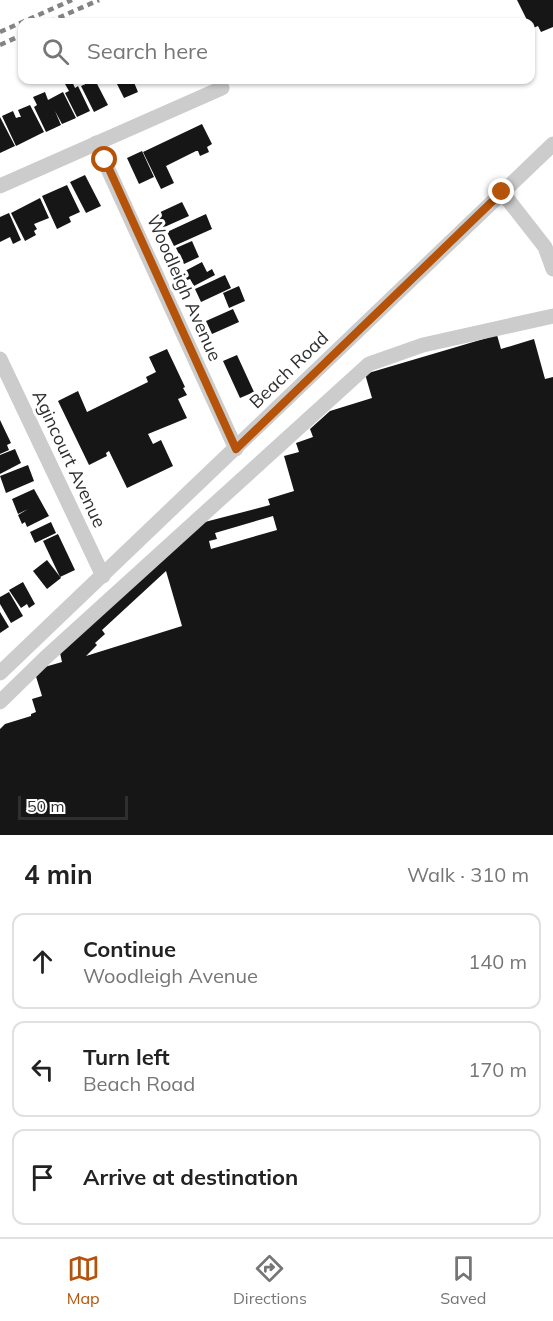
<!DOCTYPE html>
<html lang="en">
<head>
<meta charset="utf-8">
<style>
  :root { --surface:#fff; --page:#f2f2f2; --text:#222; --muted:#767676; --line:#e0e0e0; --accent:#b45309 }
  body { margin:0; font-family:Mulish,sans-serif; background:var(--page); color:var(--text) }
  .scale { position:absolute; left:18px; bottom:15px; width:110px; box-sizing:border-box; padding-left:6px; border:3px solid #2f2f2f; border-top:0; font-size:16px; line-height:21px; white-space:nowrap; color:#2f2f2f; -webkit-text-stroke:4px #fff; paint-order:stroke }
  .stop { position:absolute; width:18px; height:18px; margin:-14px; border:4px solid #b45309; border-radius:50%; background:#fff }
  .stop.end { background:#b45309; border-color:#fff; box-shadow:0 2px 6px #0008 }
  .list { margin:0; padding:0; list-style:none }
  h2 { display:flex; justify-content:space-between; align-items:center; height:78px; margin:0; padding:0 24px; font-size:26px }
  h2 small { font-size:20px; font-weight:400; color:var(--muted) }
  .list li { display:grid; grid-template-columns:39px 1fr auto; gap:18px; align-items:center; box-sizing:border-box; height:96px; margin:0 12px 12px; padding:0 12px; border:2px solid var(--line); border-radius:12px }
  .list b { display:block; font-size:22px; white-space:nowrap }
  .list p { margin:0; font-size:20px; white-space:nowrap; color:var(--muted) }
  .list em { font-size:20px; font-style:normal; color:var(--muted) }
  .icon { flex:none; width:33px; height:33px; fill:none; stroke:currentColor; stroke-width:2; stroke-linecap:round; stroke-linejoin:round }
  .map { position:relative; flex:none; width:553px; height:835px; overflow:hidden }
  .search { position:absolute; background:var(--surface); box-shadow:0 2px 4px #0004; left:18px; right:18px; top:18px; height:66px; display:flex; align-items:center; gap:15px; box-sizing:border-box; padding:0 21px; border-radius:12px; color:var(--muted); font-size:22px }
  .sheet { height:402px; background:var(--surface) }
  nav { display:flex; justify-content:space-around; align-items:center; box-sizing:border-box; height:84px; border-top:2px solid var(--line); background:var(--surface); font-size:16px; color:var(--muted) }
  nav a { display:grid; justify-items:center; gap:3px }
  nav .on { color:var(--accent) }
  .map>svg:first-child { display:block }
</style>
</head>
<body>
<div class="map">
<svg width="553" height="835" viewBox="0 0 553 835">
  <rect width="100%" height="100%" fill="#fff"/>
  <g fill="#161616" fill-rule="evenodd">
    <polygon points="517,0 553,0 553,27 541,32 538,26 531,29 530,22 528,22"/>
    <polygon points="95,80 108,105 94,112 81,86"/>
    <polygon points="115,80 133,80 138,92 124,98"/>
    <polygon points="72,81 75,88 78,86 90,111 77,117 65,93 69,91 65,84"/>
    <polygon points="45,92 48,100 63,92 76,118 62,124 55,111 61,125 46,132 34,107 37,105 33,97"/>
    <polygon points="30,105 44,132 16,146 2,116 13,111 16,118 19,117 21,117 18,110"/>
    <polygon points="0,117 15,146 0,153"/>
    <polygon points="202,124 212,144 207,147 209,152 200,156 198,151 196,151 166,166 174,183 161,189 143,152"/>
    <polygon points="142,151 154,177 139,184 127,158"/>
    <polygon points="85,175 101,206 86,213 70,182"/>
    <polygon points="67,185 80,212 69,217 71,222 57,229 42,196"/>
    <polygon points="40,198 49,218 34,224 37,229 34,231 36,235 25,241 11,213"/>
    <polygon points="182,202 189,216 160,229 154,215"/>
    <polygon points="9,213 21,240 13,244 10,237 0,242 0,217"/>
    <polygon points="206,214 212,229 174,246 167,232"/>
    <polygon points="192,241 199,257 184,264 176,248"/>
    <polygon points="202,262 207,272 212,269 215,275 194,286 190,279 187,280 183,272"/>
    <polygon points="225,275 231,288 201,302 195,289"/>
    <polygon points="239,286 245,301 229,308 223,293"/>
    <polygon points="233,309 239,322 212,334 206,321"/>
    <path d="M497,335L501,349L534,339L545,379L553,377V835H0V729L5,724L31,716V714L36,712L32,699L42,696L34,670L62,662L60,653L201,523L270,505L268,499L294,491L284,456L299,452L296,443L313,437L310,429L330,411L372,398L365,374ZM273,516L277,530L211,549L209,541L217,539L215,533ZM166,571L182,626L86,656L97,645L95,643L105,634L102,630Z"/>
    <polygon points="167,349 185,387 183,388 187,395 178,399 187,418 148,434 153,444 161,440 173,466 127,488 109,451 106,453 107,456 89,465 58,401 78,391 87,412 148,382 146,377 156,372 149,357"/>
    <polygon points="237,355 254,392 240,398 223,361"/>
    <polygon points="0,420 11,443 7,445 9,450 0,454"/>
    <polygon points="15,449 21,463 0,474 0,455"/>
    <polygon points="28,465 34,481 6,493 0,476"/>
    <polygon points="34,489 49,516 27,527 25,522 22,524 18,515 28,509 18,514 12,499"/>
    <polygon points="51,522 56,533 35,543 30,532"/>
    <polygon points="58,534 75,570 60,577 43,541"/>
    <polygon points="47,560 61,578 47,589 33,571"/>
    <polygon points="23,582 35,604 29,608 27,604 21,608 9,590"/>
    <polygon points="9,592 23,616 11,623 0,604 0,597"/>
    <polygon points="0,612 9,627 0,633"/>
  </g>
  <g fill="none" stroke-linecap="round" stroke-linejoin="round">
    <g stroke="#ccc" stroke-width="15">
      <polyline points="96,143 236,449"/>
      <polyline points="0,186 222,88"/>
      <polyline points="502,192 545,247 553,269"/>
      <polyline points="0,359 103,576"/>
      <polyline points="0,673 553,144"/>
      <polyline points="0,702 45,658 369,364 423,345 553,316"/>
    </g>
    <g stroke="#848484" stroke-width="4.5" stroke-dasharray="6 4.5" stroke-linecap="butt">
      <polyline points="49,22 99,0"/>
      <polyline points="0,32 72,0"/>
      <polyline points="0,45 22,35"/>
    </g>
  </g>
  <g fill="none" stroke-linecap="round" stroke-linejoin="round">
    <polyline stroke="#b45309" stroke-width="8" points="105,160 236,449 502,192"/>
  </g>
  <g text-anchor="middle" stroke-width="6" stroke-linejoin="round" paint-order="stroke">
    <g font-size="18" fill="#2f2f2f" stroke="#fff">
      <text transform="translate(184 288) rotate(66)" y="6">Woodleigh Avenue</text>
      <text transform="translate(289 370) rotate(-44)" y="6">Beach Road</text>
      <text transform="translate(69 459) rotate(65)" y="6">Agincourt Avenue</text>
    </g>
  </g>
</svg>
<div class="scale">50 m</div>
<div class="stop" style="left:105px;top:160px"></div>
<div class="stop end" style="left:502px;top:192px"></div>
<div class="search"><svg class="icon" aria-label="search" viewBox="0 0 24 24"><circle cx="10" cy="10" r="6"/><path d="M15 15l6 6"/></svg>Search here</div>
</div>
<section class="sheet">
<h2>4 min<small>Walk · 310 m</small></h2>
<ul class="list">
<li><svg class="icon" aria-label="ahead" viewBox="0 0 24 24"><path d="M12 20V5M6 11l6-6 6 6"/></svg><div><b>Continue</b><p>Woodleigh Avenue</p></div><em>140 m</em></li>
<li><svg class="icon" aria-label="left" viewBox="0 0 24 24"><path d="M17 20v-9H6M10 6l-5 5 5 5"/></svg><div><b>Turn left</b><p>Beach Road</p></div><em>170 m</em></li>
<li><svg class="icon" aria-label="arrive" viewBox="0 0 24 24"><path d="M6 21V4h12l-3 4 3 4H6"/></svg><div><b>Arrive at destination</b></div></li>
</ul>
</section>
<nav>
<a class="on"><svg class="icon" aria-label="map" viewBox="0 0 24 24"><path d="M3 6l6-2 6 2 6-2v14l-6 2-6-2-6 2zM9 4v14M15 6v14"/></svg>Map</a>
<a><svg class="icon" aria-label="directions" viewBox="0 0 24 24"><path d="M12 3l9 9-9 9-9-9zM9 14v-3h6M13 9l2 2-2 2"/></svg>Directions</a>
<a><svg class="icon" aria-label="saved" viewBox="0 0 24 24"><path d="M7 4h10v16l-5-4-5 4z"/></svg>Saved</a>
</nav>
</body>
</html>
